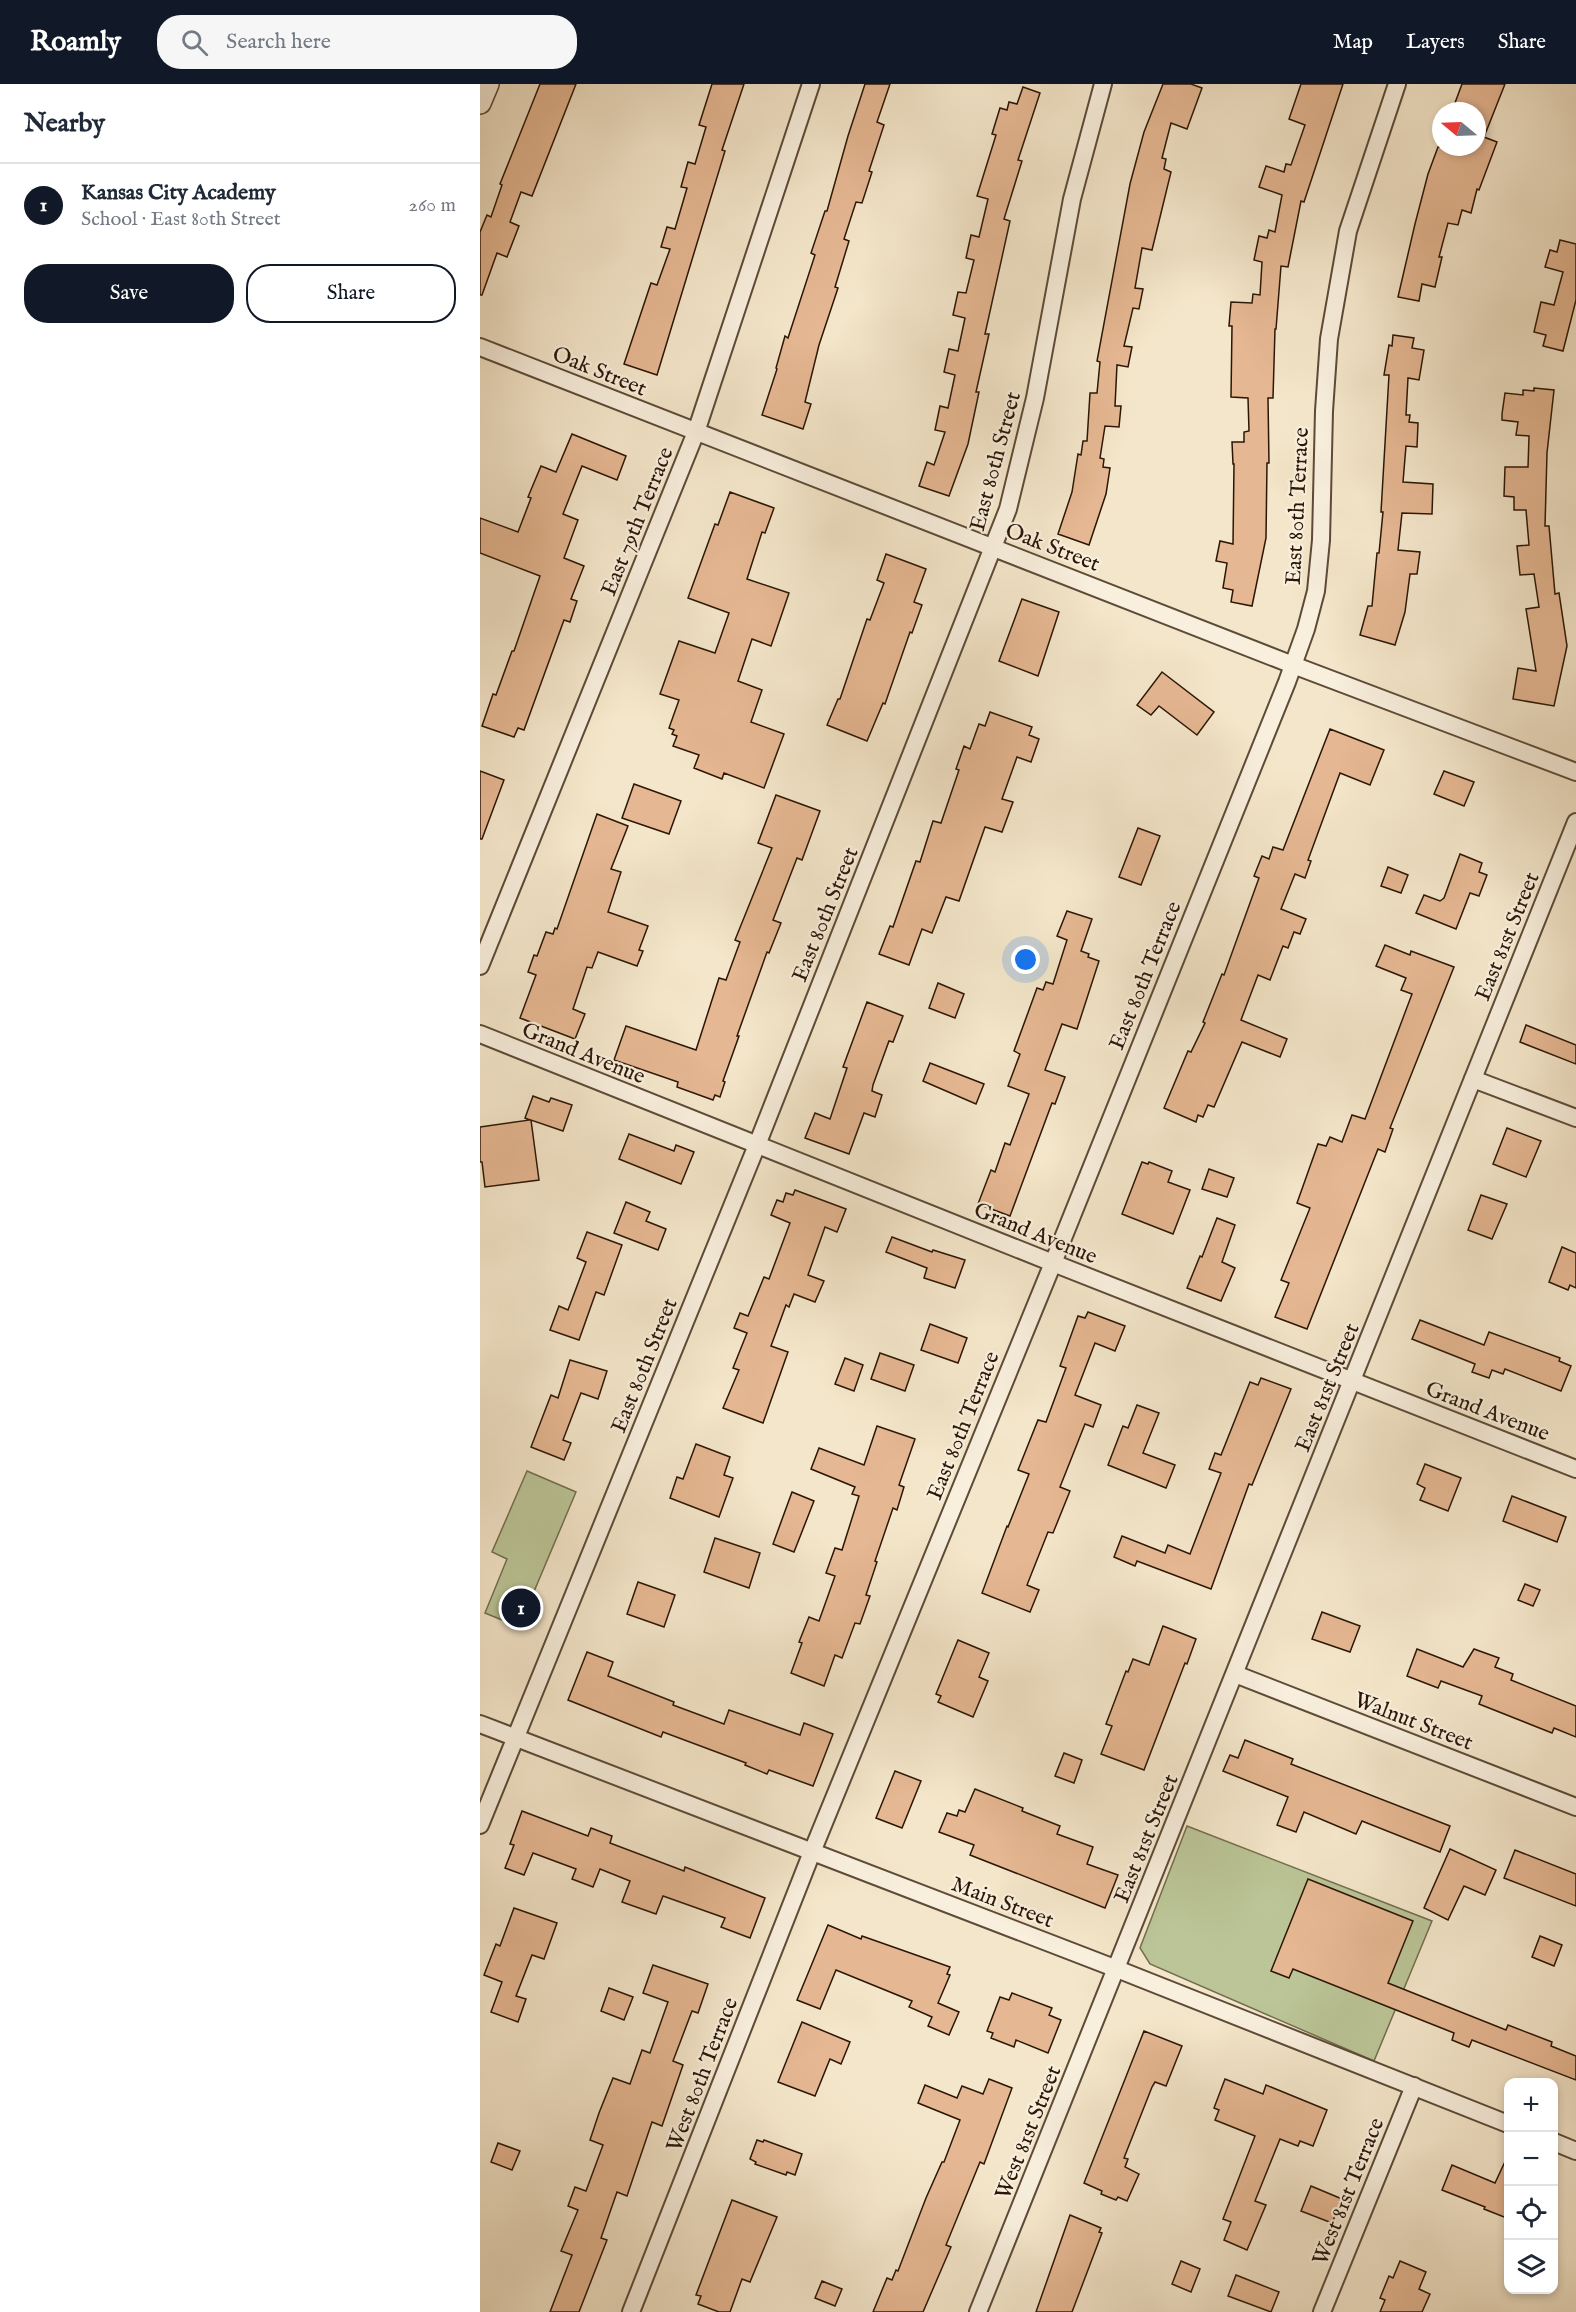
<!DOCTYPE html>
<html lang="en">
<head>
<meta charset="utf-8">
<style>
  :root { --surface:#fff; --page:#f6f6f7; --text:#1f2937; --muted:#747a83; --line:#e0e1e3; --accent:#111827 }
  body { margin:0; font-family:"IM FELL English",serif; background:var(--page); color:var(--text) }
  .controls { position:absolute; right:18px; bottom:18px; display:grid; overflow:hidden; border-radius:12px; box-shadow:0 3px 9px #0003 }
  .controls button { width:54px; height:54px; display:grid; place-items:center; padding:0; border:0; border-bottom:2px solid var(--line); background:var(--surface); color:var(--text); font:30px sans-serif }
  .compass { position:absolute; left:952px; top:18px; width:54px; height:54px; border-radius:50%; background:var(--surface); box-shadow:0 3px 9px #0003; rotate:289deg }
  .you { position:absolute; left:546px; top:876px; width:21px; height:21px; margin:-15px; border:4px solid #fff; border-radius:50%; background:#1a73e8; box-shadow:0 0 0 9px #1a73e833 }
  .badge { display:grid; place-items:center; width:39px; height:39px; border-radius:50%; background:var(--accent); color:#fff; font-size:20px; font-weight:700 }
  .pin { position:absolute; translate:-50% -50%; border:3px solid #fff; box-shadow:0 2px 6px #0006 }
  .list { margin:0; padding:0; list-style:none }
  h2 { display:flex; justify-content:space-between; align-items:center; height:78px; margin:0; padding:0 24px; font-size:26px }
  h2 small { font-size:20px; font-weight:400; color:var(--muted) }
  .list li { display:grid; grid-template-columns:39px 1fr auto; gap:18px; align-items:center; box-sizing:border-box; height:84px; padding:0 24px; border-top:2px solid var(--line) }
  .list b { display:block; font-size:22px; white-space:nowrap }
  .list p { margin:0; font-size:20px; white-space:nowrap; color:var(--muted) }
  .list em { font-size:20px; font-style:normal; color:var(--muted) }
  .actions { display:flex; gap:12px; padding:18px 24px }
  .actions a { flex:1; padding:14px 0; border:2px solid var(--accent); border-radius:24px; text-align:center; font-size:21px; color:var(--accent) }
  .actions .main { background:var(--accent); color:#fff }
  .icon { flex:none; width:33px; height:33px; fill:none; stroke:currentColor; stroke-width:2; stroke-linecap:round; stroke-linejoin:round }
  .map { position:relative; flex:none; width:1096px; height:2228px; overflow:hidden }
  header { display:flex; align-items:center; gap:36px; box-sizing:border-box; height:84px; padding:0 30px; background:var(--accent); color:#fff }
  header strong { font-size:28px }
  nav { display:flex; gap:33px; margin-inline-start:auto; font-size:21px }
  .search { width:420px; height:54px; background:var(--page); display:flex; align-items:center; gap:15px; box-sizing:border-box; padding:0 21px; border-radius:24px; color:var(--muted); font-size:22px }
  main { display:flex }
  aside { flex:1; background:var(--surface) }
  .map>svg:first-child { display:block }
</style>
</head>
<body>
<header>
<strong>Roamly</strong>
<div class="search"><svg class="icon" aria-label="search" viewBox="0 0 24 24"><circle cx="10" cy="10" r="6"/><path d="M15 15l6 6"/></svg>Search here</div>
<nav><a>Map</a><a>Layers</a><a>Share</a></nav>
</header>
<main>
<aside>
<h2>Nearby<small></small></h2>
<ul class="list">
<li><span class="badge">1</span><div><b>Kansas City Academy</b><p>School · East 80th Street</p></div><em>260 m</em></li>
</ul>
<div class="actions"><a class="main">Save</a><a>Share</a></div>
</aside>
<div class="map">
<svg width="1096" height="2228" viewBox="0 0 1096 2228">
  <rect width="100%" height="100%" fill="#f4e6ca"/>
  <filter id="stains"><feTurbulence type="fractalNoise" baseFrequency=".00333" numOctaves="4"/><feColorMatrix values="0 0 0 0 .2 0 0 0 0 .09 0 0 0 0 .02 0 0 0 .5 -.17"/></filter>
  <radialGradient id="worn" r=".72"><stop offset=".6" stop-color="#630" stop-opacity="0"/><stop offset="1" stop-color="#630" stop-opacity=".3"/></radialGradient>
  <g fill="#bbc597" stroke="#736e4e" stroke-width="1.5">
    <polygon points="47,1387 96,1408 39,1543 5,1529 27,1475 12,1468"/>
    <polygon points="707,1742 952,1837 894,1977 670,1880 660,1864"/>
  </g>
  <g fill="#e5b792" stroke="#2b1606" stroke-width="1.5">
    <polygon points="60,0 96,0 52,112 41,108 30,138 39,142 27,173 17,169 2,211 0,211 0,148 7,131 11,133 22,101 20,100"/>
    <polygon points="232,0 264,0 242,66 245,67 177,291 144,280 171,199 177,201 190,165 181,163 187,143 195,145 207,104 201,103 208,78 215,80 226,43 219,41"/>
    <polygon points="385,0 410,0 397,38 404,41 389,87 392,88 382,119 376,118 364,155 369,157 355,203 358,204 339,261 325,318 331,320 323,345 282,331 297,285 296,284 305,252 308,254 335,171 331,169 345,127 347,127 368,52"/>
    <polygon points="683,0 711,0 722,4 707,45 691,39 682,74 686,75 684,85 691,88 672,166 662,164 655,204 663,205 659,225 653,224 644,262 652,263 648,283 637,281 635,322 641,322 639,343 625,342 620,374 624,375 623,383 630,384 626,410 609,461 578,450 592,408 598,370 601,371 603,357 607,357 610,309 617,309 620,278 617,277 650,100 664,48"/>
    <polygon points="821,0 863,0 824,118 821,117 808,183 801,182 796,245 795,245 793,314 788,314 789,379 787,379 786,454 772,522 751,518 753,506 743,504 747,479 736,477 740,457 753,460 754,380 753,380 752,358 764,358 764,348 769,347 768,314 751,313 752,242 749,242 751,218 772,219 773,210 780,211 782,178 774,176 779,152 787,154 789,146 795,148 802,111 779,103 786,82 804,88 806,80 811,81 825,41 809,35"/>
    <polygon points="982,0 1025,0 1004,53 1017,58 999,106 997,105 991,129 982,126 978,141 968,139 959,173 962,173 955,203 942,200 939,217 918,213 935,140 948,90 958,63 997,63 997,27 972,27"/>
    <polygon points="543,3 560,9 538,76 542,77 524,135 530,137 505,250 509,250 496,308 499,308 488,360 469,412 439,402 447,378 454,381 465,348 455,346 460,322 468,324 475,291 464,288 469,265 478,267 485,234 473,231 478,208 486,209 494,176 486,174 491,151 499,153 508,115 497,112 516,51 512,50 520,24 527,26 529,18 537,20"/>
    <polygon points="1080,156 1096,160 1096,216 1083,267 1063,262 1066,251 1054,248 1061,218 1074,221 1083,188 1065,183 1070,166 1077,168"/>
    <polygon points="913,251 934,254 932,264 944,266 939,296 928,294 926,331 930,331 929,338 938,339 937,363 926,362 923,398 953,400 952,430 922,429 918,466 940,468 937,490 930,490 925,528 915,561 880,551 888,522 892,522 897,469 899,469 903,428 901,428 909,291 904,291 909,261 912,262"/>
    <polygon points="1054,304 1074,306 1067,369 1065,442 1069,442 1075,510 1079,509 1087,562 1074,622 1033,615 1038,584 1056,587 1046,525 1059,523 1054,490 1040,491 1037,462 1049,461 1046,426 1034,426 1034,413 1024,412 1025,383 1048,383 1049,352 1036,351 1038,338 1022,336 1022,330 1025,309 1043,311 1043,306 1054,307"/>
    <polygon points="92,350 146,372 137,396 102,382 83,430 98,436 84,474 104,482 91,515 97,517 90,538 84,536 44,646 38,644 34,653 2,642 13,610 16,611 32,567 34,567 60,492 0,469 0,434 38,448 51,414 48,413 61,382 76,388"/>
    <polygon points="250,408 294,424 285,449 282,448 267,495 309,509 291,562 272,555 258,597 282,606 271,638 304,650 284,704 244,689 242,695 214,684 219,671 193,662 197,652 192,650 194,646 189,644 199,616 180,610 199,557 235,569 249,529 208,514 235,440 238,441"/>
    <polygon points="406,470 446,485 434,518 442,521 432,549 430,548 405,620 403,619 387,657 347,641 358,615 360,615 387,535 390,536 404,499 397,496"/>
    <polygon points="542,515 579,528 558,592 519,577"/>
    <polygon points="682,588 734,628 717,651 679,622 671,631 657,621"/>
    <polygon points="510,628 552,643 549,651 559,655 551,678 537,673 522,715 533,718 522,748 505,743 479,817 466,813 452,849 442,845 429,881 399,870 410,842 413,843 436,777 440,778 453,737 461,739 479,686 476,685 484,662 490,665 499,640 505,642"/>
    <polygon points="850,645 904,666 890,701 860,689 828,776 831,777 825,794 815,790 801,825 826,835 820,850 814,848 808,864 803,862 790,896 778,891 761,936 807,955 800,973 762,958 734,1023 728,1021 723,1033 718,1031 716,1038 684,1024 708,967 711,968 725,939 723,938 742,890 744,891 779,794 774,792 782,772 789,775 793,763 803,766"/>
    <polygon points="0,687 24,696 2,755 0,755"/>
    <polygon points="964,687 994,698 984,722 954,710"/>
    <polygon points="154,700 201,717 189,750 142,734"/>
    <polygon points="296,711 340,727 322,776 317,774 293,836 301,839 289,869 287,868 257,952 259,952 243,997 245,998 240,1013 235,1011 233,1016 197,1003 198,998 134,976 146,942 216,966 239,894 246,896 260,858 255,856 292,764 278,759"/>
    <polygon points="117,730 148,742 131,785 141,788 128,828 168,842 159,866 163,867 157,882 118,868 112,884 107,883 93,925 105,930 95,955 40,934 56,891 48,888 54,871 57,872 66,848 73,850 75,844 77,845"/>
    <polygon points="658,744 680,752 661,801 639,793"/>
    <polygon points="980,770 1002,779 999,788 1007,791 999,812 990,809 976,845 936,829 944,811 960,817 964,814"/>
    <polygon points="908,783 928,791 921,809 901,802"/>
    <polygon points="587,827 612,835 601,867 609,870 608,873 619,877 597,945 582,940 565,986 585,993 575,1020 572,1019 530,1132 498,1120 511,1086 515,1088 525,1059 530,1061 549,1010 528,1002 540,970 534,967 557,904 563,906 566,898 573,900 587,856 577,852"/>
    <polygon points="905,861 930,871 931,867 974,883 910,1044 913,1045 905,1068 898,1065 827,1245 795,1233 809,1199 801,1196 830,1124 817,1119 838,1060 846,1062 850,1053 862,1058 872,1031 885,1035 932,910 921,906 926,894 896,882"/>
    <polygon points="458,899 484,910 475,934 449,924"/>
    <polygon points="387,918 423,932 413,958 409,957 393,1001 392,1007 402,1011 395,1033 384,1029 369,1070 325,1054 335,1029 350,1035 367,984 363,983"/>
    <polygon points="1046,941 1096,961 1096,980 1040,958"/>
    <polygon points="450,979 504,1000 496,1020 443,997"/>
    <polygon points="53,1012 69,1018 71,1014 92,1021 83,1047 51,1036 59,1096 5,1103 2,1078 0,1078 0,1043 50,1036 45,1034"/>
    <polygon points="1027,1044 1061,1057 1046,1093 1013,1080"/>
    <polygon points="149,1050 194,1067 196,1061 214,1068 201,1100 139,1075"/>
    <polygon points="662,1078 668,1080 669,1078 692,1087 688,1098 710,1106 693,1150 642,1130"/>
    <polygon points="729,1085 754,1094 747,1113 722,1105"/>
    <polygon points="315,1106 366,1125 357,1148 345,1143 328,1191 344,1197 335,1218 314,1210 309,1223 306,1221 291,1262 308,1268 283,1339 243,1324 259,1286 253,1284 267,1249 254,1244 260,1229 268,1232 284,1193 289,1195 310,1139 291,1131 297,1116 303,1118 306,1109 313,1111"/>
    <polygon points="1001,1111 1027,1120 1012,1155 988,1146"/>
    <polygon points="146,1118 170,1128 166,1137 186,1145 178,1166 134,1149"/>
    <polygon points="737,1134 755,1141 742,1178 755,1184 741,1217 707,1204 720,1172 722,1173"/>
    <polygon points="107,1148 142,1161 124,1211 116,1208 99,1256 70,1246 79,1222 88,1226 106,1178 97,1174"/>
    <polygon points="412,1153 452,1168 453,1166 485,1176 475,1204 444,1194 447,1184 406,1168"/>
    <polygon points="1082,1163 1096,1169 1096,1204 1090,1201 1088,1206 1069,1198"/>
    <polygon points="608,1228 645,1242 635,1267 615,1259 595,1311 621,1321 613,1343 605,1340 580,1403 590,1407 573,1449 568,1448 547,1501 559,1506 550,1528 502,1509 527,1442 528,1443 549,1390 538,1386 558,1336 566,1338 586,1284 580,1282 598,1232 605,1234"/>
    <polygon points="940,1236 1004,1261 1009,1248 1080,1274 1079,1277 1091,1282 1081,1307 1025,1285 1023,1290 1012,1286 1009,1294 992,1288 995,1280 932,1255"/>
    <polygon points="450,1240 487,1254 478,1279 441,1266"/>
    <polygon points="400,1269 434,1281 425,1307 391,1295"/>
    <polygon points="365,1274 383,1281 374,1307 355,1300"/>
    <polygon points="90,1276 127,1287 118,1315 101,1309 83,1356 91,1359 84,1376 51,1363 71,1311 78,1314"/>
    <polygon points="781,1294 811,1305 772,1401 769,1400 731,1505 657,1477 655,1482 634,1473 642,1452 685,1469 688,1461 710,1470 741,1389 729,1385 735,1369 741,1371 770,1298 778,1301"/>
    <polygon points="657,1321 679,1329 663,1369 695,1381 686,1404 628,1381 643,1342 648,1344"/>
    <polygon points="397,1342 435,1355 419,1401 424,1403 417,1426 413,1424 395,1477 397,1478 386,1511 390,1512 380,1540 375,1539 362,1574 355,1571 344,1602 311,1589 322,1559 319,1558 329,1533 339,1537 355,1492 346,1489 355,1464 362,1466 379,1412 372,1410 375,1403 331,1385 339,1364 384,1381"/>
    <polygon points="216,1360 250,1373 244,1391 253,1394 239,1433 190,1414 197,1393 203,1395"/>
    <polygon points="945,1380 981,1394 968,1427 940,1416 945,1404 937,1400"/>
    <polygon points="312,1408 334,1417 314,1468 293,1460"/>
    <polygon points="1032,1412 1086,1433 1077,1458 1023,1437"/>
    <polygon points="235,1454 280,1469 269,1504 224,1488"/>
    <polygon points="158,1498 195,1511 184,1543 147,1530"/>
    <polygon points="1045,1500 1060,1506 1053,1522 1038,1516"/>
    <polygon points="842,1528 880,1542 870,1568 832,1555"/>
    <polygon points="683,1542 716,1555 707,1580 705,1579 664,1686 621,1670 632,1642 626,1640 646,1587 648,1588 653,1575 669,1581"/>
    <polygon points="478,1556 509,1569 499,1593 508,1597 493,1633 458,1618 461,1612 456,1610"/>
    <polygon points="937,1565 983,1583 994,1565 1019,1574 1015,1583 1033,1590 1031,1596 1096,1622 1096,1653 1074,1644 1072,1649 999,1620 1002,1612 961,1597 958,1604 927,1592"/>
    <polygon points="107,1568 133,1578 128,1592 194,1618 193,1621 244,1640 249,1626 320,1651 324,1639 353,1650 333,1702 289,1686 287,1690 265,1681 266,1679 183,1648 181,1653 88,1616"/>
    <polygon points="765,1656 813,1675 811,1680 970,1742 960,1768 882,1737 876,1750 824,1728 816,1748 797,1741 808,1713 743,1687 750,1671 758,1674"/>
    <polygon points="584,1669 602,1676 594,1699 575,1692"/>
    <polygon points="415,1687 441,1697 422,1744 396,1734"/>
    <polygon points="495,1705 543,1724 542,1727 580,1742 577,1750 613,1763 607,1780 638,1791 625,1824 490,1771 494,1761 459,1748 467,1729 477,1732 479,1726 485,1728"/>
    <polygon points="42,1727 108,1752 111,1744 132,1752 130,1759 204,1787 205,1783 285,1814 270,1854 241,1843 245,1834 183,1812 176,1830 142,1818 150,1797 120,1785 113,1803 92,1795 96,1785 53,1769 44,1791 25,1784 34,1761 30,1760"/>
    <polygon points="970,1765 1016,1786 1005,1811 984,1802 968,1836 944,1824"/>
    <polygon points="1035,1766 1096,1790 1096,1822 1024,1794"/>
    <polygon points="828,1795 933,1837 908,1899 1026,1946 1028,1941 1072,1958 1071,1962 1096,1972 1096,1996 992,1956 989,1963 972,1956 974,1949 813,1885 809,1894 791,1887"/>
    <polygon points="34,1824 77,1839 64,1875 52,1871 36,1912 46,1915 38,1938 11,1928 22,1898 4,1891 16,1860 20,1862"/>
    <polygon points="348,1841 381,1855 382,1852 470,1883 467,1890 470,1891 458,1919 479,1928 469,1951 448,1942 452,1933 429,1923 432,1917 356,1886 340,1925 317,1916"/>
    <polygon points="1060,1852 1082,1861 1074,1882 1052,1873"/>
    <polygon points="173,1881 228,1900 218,1929 212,1927 193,1977 203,1981 182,2042 172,2038 147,2112 137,2108 121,2154 127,2156 99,2228 70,2228 92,2171 81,2167 98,2126 88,2122 95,2103 106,2107 123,2061 110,2056 119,2029 133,1994 150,2000 162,1966 170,1969 188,1918 163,1909"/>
    <polygon points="129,1904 153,1913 144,1936 121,1927"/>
    <polygon points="532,1909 572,1924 569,1931 581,1936 568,1969 536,1956 534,1963 511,1954 513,1949 507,1947 520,1913 529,1916"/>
    <polygon points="322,1938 370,1958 361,1980 350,1975 335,2012 298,1998"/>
    <polygon points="664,1947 702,1962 686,2002 675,1998 672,2003 644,2074 648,2075 645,2083 659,2090 647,2117 638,2113 636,2116 621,2110 622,2107 604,2099"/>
    <polygon points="509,1995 532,2004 504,2080 500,2078 466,2161 471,2163 443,2228 393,2228 407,2194 412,2196 416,2186 418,2187 446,2114 462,2078 464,2078 480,2036 438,2019 445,2001 477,2014 482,2002 503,2010"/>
    <polygon points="745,1995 783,2010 786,2001 847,2026 833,2062 820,2057 818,2062 800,2055 775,2117 786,2121 767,2166 744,2156 751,2138 743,2135 775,2052 735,2036 739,2026 734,2024"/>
    <polygon points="277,2056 283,2058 284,2056 322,2070 315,2091 307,2088 306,2091 275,2080 276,2078 270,2075"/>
    <polygon points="18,2059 40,2067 32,2086 11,2078"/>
    <polygon points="1029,2069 1029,2135 1004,2125 1005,2123 962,2106 972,2081 1015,2099"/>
    <polygon points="831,2102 862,2115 852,2139 821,2127"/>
    <polygon points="252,2116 297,2133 270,2198 262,2195 250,2228 239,2228 218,2220 221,2212 216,2211"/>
    <polygon points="590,2131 621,2144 619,2148 622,2149 592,2228 556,2228"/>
    <polygon points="701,2177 720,2185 711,2208 692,2200"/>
    <polygon points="920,2177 946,2188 939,2205 950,2210 942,2228 900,2228 905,2216 900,2214 909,2192 913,2194"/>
    <polygon points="756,2191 799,2208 791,2228 748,2212"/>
    <polygon points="342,2197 362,2205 355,2222 335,2214"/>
  </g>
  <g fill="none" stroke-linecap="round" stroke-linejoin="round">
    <g stroke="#5d4a37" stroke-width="20">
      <g id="minor">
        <polyline points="0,263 813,581 1096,688"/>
        <polyline points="0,882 216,348 331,0"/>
        <polyline points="0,950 573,1179 1096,1385"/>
        <polyline points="993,995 1096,1034"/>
        <polyline points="755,1590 1096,1723"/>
        <polyline points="0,1640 637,1885 1028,2040"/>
        <polyline points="0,1741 277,1061 528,425 555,314 592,115 623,0"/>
        <polyline points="1074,2058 1096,2067"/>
        <polyline points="151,2228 332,1768 573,1179 807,598 826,545 836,507 841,456 844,327 849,255 868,147 917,0"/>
        <polyline points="498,2228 1096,738"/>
        <polyline points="842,2228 934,2002"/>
      </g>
    </g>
    <g stroke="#5d4a37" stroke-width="24">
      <polyline id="tertiary" points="0,19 8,0"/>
    </g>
    <use href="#minor" stroke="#f8efdd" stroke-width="16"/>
    <use href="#tertiary" stroke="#f8efdd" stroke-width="21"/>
  </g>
  <g text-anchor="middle" stroke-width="4.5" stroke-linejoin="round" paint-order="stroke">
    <g font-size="22" fill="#2b1606" stroke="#f8efdd">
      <text transform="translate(120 286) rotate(22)" y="8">Oak Street</text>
      <text transform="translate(514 377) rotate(-75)" y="8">East 80th Street</text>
      <text transform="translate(816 422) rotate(-87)" y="8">East 80th Terrace</text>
      <text transform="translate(156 437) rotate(-68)" y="8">East 79th Terrace</text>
      <text transform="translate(573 462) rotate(21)" y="8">Oak Street</text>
      <text transform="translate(344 830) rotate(-68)" y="8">East 80th Street</text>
      <text transform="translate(1026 852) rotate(-68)" y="8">East 81st Street</text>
      <text transform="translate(664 891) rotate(-68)" y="8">East 80th Terrace</text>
      <text transform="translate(104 968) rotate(22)" y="8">Grand Avenue</text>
      <text transform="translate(556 1148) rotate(22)" y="8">Grand Avenue</text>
      <text transform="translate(163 1281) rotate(-68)" y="8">East 80th Street</text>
      <text transform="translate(846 1303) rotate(-68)" y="8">East 81st Street</text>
      <text transform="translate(1008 1326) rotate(21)" y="8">Grand Avenue</text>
      <text transform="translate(482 1341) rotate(-68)" y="8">East 80th Terrace</text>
      <text transform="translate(934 1636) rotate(21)" y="8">Walnut Street</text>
      <text transform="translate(665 1754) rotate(-68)" y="8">East 81st Street</text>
      <text transform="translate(523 1817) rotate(21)" y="8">Main Street</text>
      <text transform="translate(221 1990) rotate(-69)" y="8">West 80th Terrace</text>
      <text transform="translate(547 2048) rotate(-68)" y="8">West 81st Street</text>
      <text transform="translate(867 2107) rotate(-68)" y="8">West 81st Terrace</text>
    </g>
  </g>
  <rect width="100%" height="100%" filter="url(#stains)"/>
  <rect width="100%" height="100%" fill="url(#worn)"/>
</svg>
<div class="controls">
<button>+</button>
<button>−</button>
<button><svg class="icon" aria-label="locate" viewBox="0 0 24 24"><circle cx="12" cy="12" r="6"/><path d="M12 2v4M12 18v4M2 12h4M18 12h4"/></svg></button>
<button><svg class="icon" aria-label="layers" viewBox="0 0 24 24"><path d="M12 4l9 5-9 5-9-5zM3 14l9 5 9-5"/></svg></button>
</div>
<svg class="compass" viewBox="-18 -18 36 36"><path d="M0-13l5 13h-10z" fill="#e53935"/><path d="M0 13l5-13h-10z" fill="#747a83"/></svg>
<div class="you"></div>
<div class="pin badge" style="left:41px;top:1524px">1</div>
</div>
</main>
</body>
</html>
